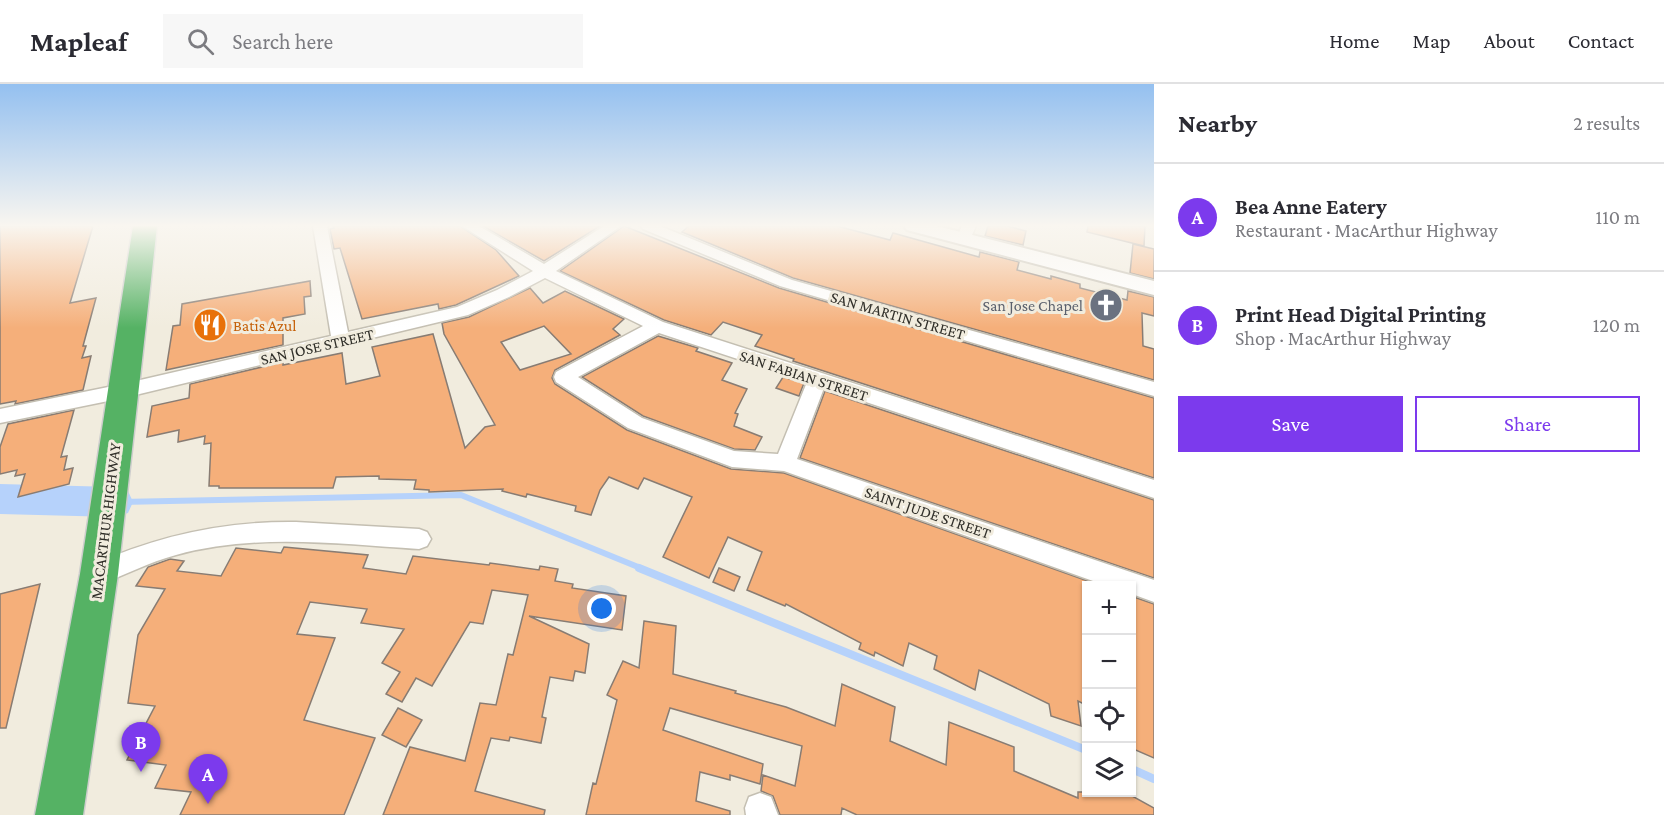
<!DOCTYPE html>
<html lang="en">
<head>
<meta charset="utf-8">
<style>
  :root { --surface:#fff; --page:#f7f7f7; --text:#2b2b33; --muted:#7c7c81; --line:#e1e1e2; --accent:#7c3aed }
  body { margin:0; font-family:"Crimson Pro",serif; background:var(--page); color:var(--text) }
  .controls { position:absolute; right:18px; bottom:18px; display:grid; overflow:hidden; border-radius:0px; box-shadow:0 2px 4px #0004 }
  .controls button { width:54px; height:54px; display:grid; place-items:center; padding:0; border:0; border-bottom:2px solid var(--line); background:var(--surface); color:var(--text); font:30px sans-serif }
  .you { position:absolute; left:602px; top:525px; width:21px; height:21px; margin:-15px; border:4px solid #fff; border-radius:50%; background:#1a73e8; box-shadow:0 0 0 9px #1a73e833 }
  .badge { display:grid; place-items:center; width:39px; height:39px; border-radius:50%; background:var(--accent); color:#fff; font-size:20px; font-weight:700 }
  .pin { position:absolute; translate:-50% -50px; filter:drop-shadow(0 2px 3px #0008) }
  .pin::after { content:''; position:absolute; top:32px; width:21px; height:18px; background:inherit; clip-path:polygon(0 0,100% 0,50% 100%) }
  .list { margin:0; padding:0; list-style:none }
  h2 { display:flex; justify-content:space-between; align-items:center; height:78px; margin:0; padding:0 24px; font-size:26px }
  h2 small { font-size:20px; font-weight:400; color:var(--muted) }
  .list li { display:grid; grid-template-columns:39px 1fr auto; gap:18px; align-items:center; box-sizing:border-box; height:108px; padding:0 24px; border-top:2px solid var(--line) }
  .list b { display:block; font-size:22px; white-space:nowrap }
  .list p { margin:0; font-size:20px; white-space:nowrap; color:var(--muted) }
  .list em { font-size:20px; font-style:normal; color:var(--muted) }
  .actions { display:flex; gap:12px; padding:18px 24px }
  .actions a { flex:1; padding:14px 0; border:2px solid var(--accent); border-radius:0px; text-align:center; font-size:21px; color:var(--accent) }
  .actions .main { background:var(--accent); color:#fff }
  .icon { flex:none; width:33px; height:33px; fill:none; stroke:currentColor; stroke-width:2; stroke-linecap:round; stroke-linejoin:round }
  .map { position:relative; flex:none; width:1154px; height:731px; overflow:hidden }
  header { display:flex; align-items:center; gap:36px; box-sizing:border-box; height:84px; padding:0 30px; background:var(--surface); border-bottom:2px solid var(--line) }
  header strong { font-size:28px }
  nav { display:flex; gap:33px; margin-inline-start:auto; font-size:21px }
  .search { width:420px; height:54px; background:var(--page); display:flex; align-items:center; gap:15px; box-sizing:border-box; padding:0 21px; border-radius:0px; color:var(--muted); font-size:22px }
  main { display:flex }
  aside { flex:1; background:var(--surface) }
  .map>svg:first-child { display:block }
</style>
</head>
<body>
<header>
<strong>Mapleaf</strong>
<div class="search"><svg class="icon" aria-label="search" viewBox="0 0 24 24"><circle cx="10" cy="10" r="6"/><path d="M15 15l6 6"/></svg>Search here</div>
<nav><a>Home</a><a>Map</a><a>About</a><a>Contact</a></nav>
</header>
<main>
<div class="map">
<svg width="1154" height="731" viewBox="0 0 1154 731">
  <rect width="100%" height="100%" fill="#f1ecde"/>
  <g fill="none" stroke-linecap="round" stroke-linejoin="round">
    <polyline stroke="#b6d2fb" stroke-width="6" points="120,418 461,411 643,485"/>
    <g stroke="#b6d2fb" stroke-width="8">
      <polyline points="639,484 1086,666"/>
      <polyline points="1132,685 1154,695"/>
    </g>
    <polygon fill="#b6d2fb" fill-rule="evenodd" points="0,400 115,403 128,407 133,418 128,429 115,433 0,430"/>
  </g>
  <g fill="#f5af7a" stroke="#887c73" stroke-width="1.5" fill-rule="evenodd">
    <polygon points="0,142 93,142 70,219 96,214 83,262 86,262 82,274 91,272 83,306 15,320 16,317 0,320"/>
    <polygon points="333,142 460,142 496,166 519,192 456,221 439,225 438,220 362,235 340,164 334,165 330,145 334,144"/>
    <polygon points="483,142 600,142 544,177"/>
    <polygon points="624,142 779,204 1154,314 1154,394 793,277 794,275 755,262 762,251 723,238 711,251 664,236 560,187"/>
    <polygon points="689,142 837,142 890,156 893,149 979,173 980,168 1019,178 1017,186 1051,195 1051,192 1080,200 1080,204 1127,216 1128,207 1154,213 1154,232 1142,229 1143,262 1154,265 1154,296 793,194 682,148"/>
    <polygon points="988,142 1007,142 1026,147 1023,161 985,152"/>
    <polygon points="1088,142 1145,142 1144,162 1087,148"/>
    <polygon points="1133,160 1154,165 1154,195 1130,189"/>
    <polygon points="310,197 311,212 304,213 305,230 283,234 283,261 166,286 173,242 180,241 182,220"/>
    <path d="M530,204L543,219L565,207L624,235L613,245L620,251L555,286L552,294L555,300L627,346L731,385L784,389L1099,501L1086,499V621L1078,617L1081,642L1051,632L1049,620L979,586L975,606L934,585L937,572L909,559L903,582L875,568L874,572L859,565L861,559L786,520L785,522L747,506L762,468L728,453L709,494L663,473L692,413L644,394L638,405L609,393L600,406L591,431L575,427L576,422L527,410L526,413L502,407L503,405L429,408V406L414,405L416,396L379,395V392L336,393L333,404H219V402H209L211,359L204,360L205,352L178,358L179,346L147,353L152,322L189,314L190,300L283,278V281L342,269L346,300L380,292L372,263L433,250L465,364L485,343L495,341L444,250L442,239L469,233ZM544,242L571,270L520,286L501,258Z"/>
    <polygon points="658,252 698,264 696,267 732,279 722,296 747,305 735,329 738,330 734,342 762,353 755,366 734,365 643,332 582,293"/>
    <polygon points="783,293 804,299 799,312 776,304"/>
    <polygon points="825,307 1154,416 1154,494 800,374"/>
    <polygon points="74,326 61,373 67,372 64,386 73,384 69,400 18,413 25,390 15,392 17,386 0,390 0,363 8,340"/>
    <polygon points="284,463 368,471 363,484 406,490 413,472 489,481 490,479 539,486 540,482 558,485 555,497 573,500 572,504 626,512 622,546 529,532 589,560 585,589 575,587 573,597 550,593 542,633 546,634 541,659 510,653 509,657 491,654 475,707 545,726 544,731 383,731 410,663 465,677 480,619 496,621 508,570 513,571 528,511 492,506 483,540 470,538 432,602 416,594 402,618 386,610 400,588 382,579 404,545 361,539 367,525 310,518 297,550 335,554 304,636 375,654 344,731 180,731 191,708 155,704 166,681 127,676 155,622 128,619 138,551 165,505 136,502 148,483 170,475 184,477 177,487 221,492 236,464 281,469"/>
    <polygon points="719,484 740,493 734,507 713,498"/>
    <polygon points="40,500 6,644 0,644 0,510"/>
    <polygon points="1131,512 1154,520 1154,674 1131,664"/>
    <polygon points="644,537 676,542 673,590 736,607 735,609 786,623 835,642 842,600 895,623 890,657 946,681 949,638 1014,663 1014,687 1078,714 1078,708 1125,708 1154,724 1154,731 857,731 842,724 841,731 780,731 773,712 761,707 763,691 795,702 802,662 670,624 663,646 763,680 760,700 730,691 730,696 700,688 696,717 730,727 730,731 586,731 593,699 596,700 617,616 607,611 623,577 639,584"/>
    <polygon points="398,624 422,636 406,663 382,651"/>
  </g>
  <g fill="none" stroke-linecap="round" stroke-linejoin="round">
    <g stroke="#c4bfb2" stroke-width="3">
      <g id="street">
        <path d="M313,142H327L348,248L457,223L497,206L533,187L462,142H479L544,180L604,142H621L556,187L663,238L1154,396V414L824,304L797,375L1154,496V518L1132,510V502H1107L784,387L732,383L628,344L556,298L554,293L556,288L643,242L545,194L509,213L468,231L123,314L0,339V325L123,300L331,252ZM659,249L807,298L778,370L734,367L642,334L578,293Z"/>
        <polygon points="641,142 660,142 792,196 1154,298 1154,312 780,202 643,145"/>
        <polygon points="962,142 976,142 969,158 959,158 956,155"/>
        <path d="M296,438L419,445L427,448L431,455L427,462L419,465C338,460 256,449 176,471C149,478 125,491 99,501L90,498L87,490L90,482C156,452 224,437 296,438Z"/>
        <polygon points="760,709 771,713 778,731 746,731 745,724 749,713"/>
      </g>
    </g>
    <g stroke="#c4bfb2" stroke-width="4">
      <polygon id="secondary" points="904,142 937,142 1154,197 1154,211 907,146"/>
    </g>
    <g stroke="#cdcdcc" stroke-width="3">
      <polygon id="highway" points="133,142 157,142 118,490 83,731 35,731 80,490"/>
    </g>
    <use href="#street" fill="#fff" fill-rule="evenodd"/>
    <use href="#secondary" fill="#fff" fill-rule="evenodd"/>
    <use href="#highway" fill="#55b264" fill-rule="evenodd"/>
  </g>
  <linearGradient id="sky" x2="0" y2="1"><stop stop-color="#94c0f0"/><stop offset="0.58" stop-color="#f9f6f0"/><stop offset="1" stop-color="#f9f6f0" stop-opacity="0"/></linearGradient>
  <rect width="1154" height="244" fill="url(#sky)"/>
  <defs>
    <g id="church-disc" transform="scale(1.725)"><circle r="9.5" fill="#6b7280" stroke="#f1ecde"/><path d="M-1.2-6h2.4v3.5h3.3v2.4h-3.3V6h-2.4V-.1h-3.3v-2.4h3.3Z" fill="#fff"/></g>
    <g id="restaurant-disc" transform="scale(1.725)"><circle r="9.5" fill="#e8710a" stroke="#f1ecde"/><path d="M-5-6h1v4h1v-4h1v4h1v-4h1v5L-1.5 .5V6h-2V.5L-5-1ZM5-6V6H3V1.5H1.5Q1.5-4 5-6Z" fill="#fff"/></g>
  </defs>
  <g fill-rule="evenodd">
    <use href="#church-disc" x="1106" y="221"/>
    <use href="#restaurant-disc" x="210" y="241"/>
  </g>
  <g text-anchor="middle" stroke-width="6" stroke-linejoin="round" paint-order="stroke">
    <g font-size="16" fill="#5b616d" stroke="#f1ecde" text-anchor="end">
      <text x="1083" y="227">San Jose Chapel</text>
    </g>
    <g font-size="16" fill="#302f29" stroke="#f1ecde">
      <text transform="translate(898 231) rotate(16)" y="6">SAN MARTIN STREET</text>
      <text transform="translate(317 262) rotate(-13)" y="6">SAN JOSE STREET</text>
      <text transform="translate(804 291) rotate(18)" y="6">SAN FABIAN STREET</text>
      <text transform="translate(928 428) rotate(19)" y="6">SAINT JUDE STREET</text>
      <text transform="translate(105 437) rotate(-83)" y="6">MACARTHUR HIGHWAY</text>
    </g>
    <g font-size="16" fill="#c56008" stroke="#f1ecde" text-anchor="start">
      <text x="233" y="247">Batis Azul</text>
    </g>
  </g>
</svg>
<div class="controls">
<button>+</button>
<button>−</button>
<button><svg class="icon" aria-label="locate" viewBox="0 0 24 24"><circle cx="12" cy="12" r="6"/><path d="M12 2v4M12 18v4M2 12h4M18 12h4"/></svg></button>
<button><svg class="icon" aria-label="layers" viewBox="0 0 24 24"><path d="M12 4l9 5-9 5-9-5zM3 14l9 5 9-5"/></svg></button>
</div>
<div class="you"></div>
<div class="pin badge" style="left:208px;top:720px">A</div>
<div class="pin badge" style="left:141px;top:688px">B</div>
</div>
<aside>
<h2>Nearby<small>2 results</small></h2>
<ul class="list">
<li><span class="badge">A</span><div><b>Bea Anne Eatery</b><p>Restaurant · MacArthur Highway</p></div><em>110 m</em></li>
<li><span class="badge">B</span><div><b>Print Head Digital Printing</b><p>Shop · MacArthur Highway</p></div><em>120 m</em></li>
</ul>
<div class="actions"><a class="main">Save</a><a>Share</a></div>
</aside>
</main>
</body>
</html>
